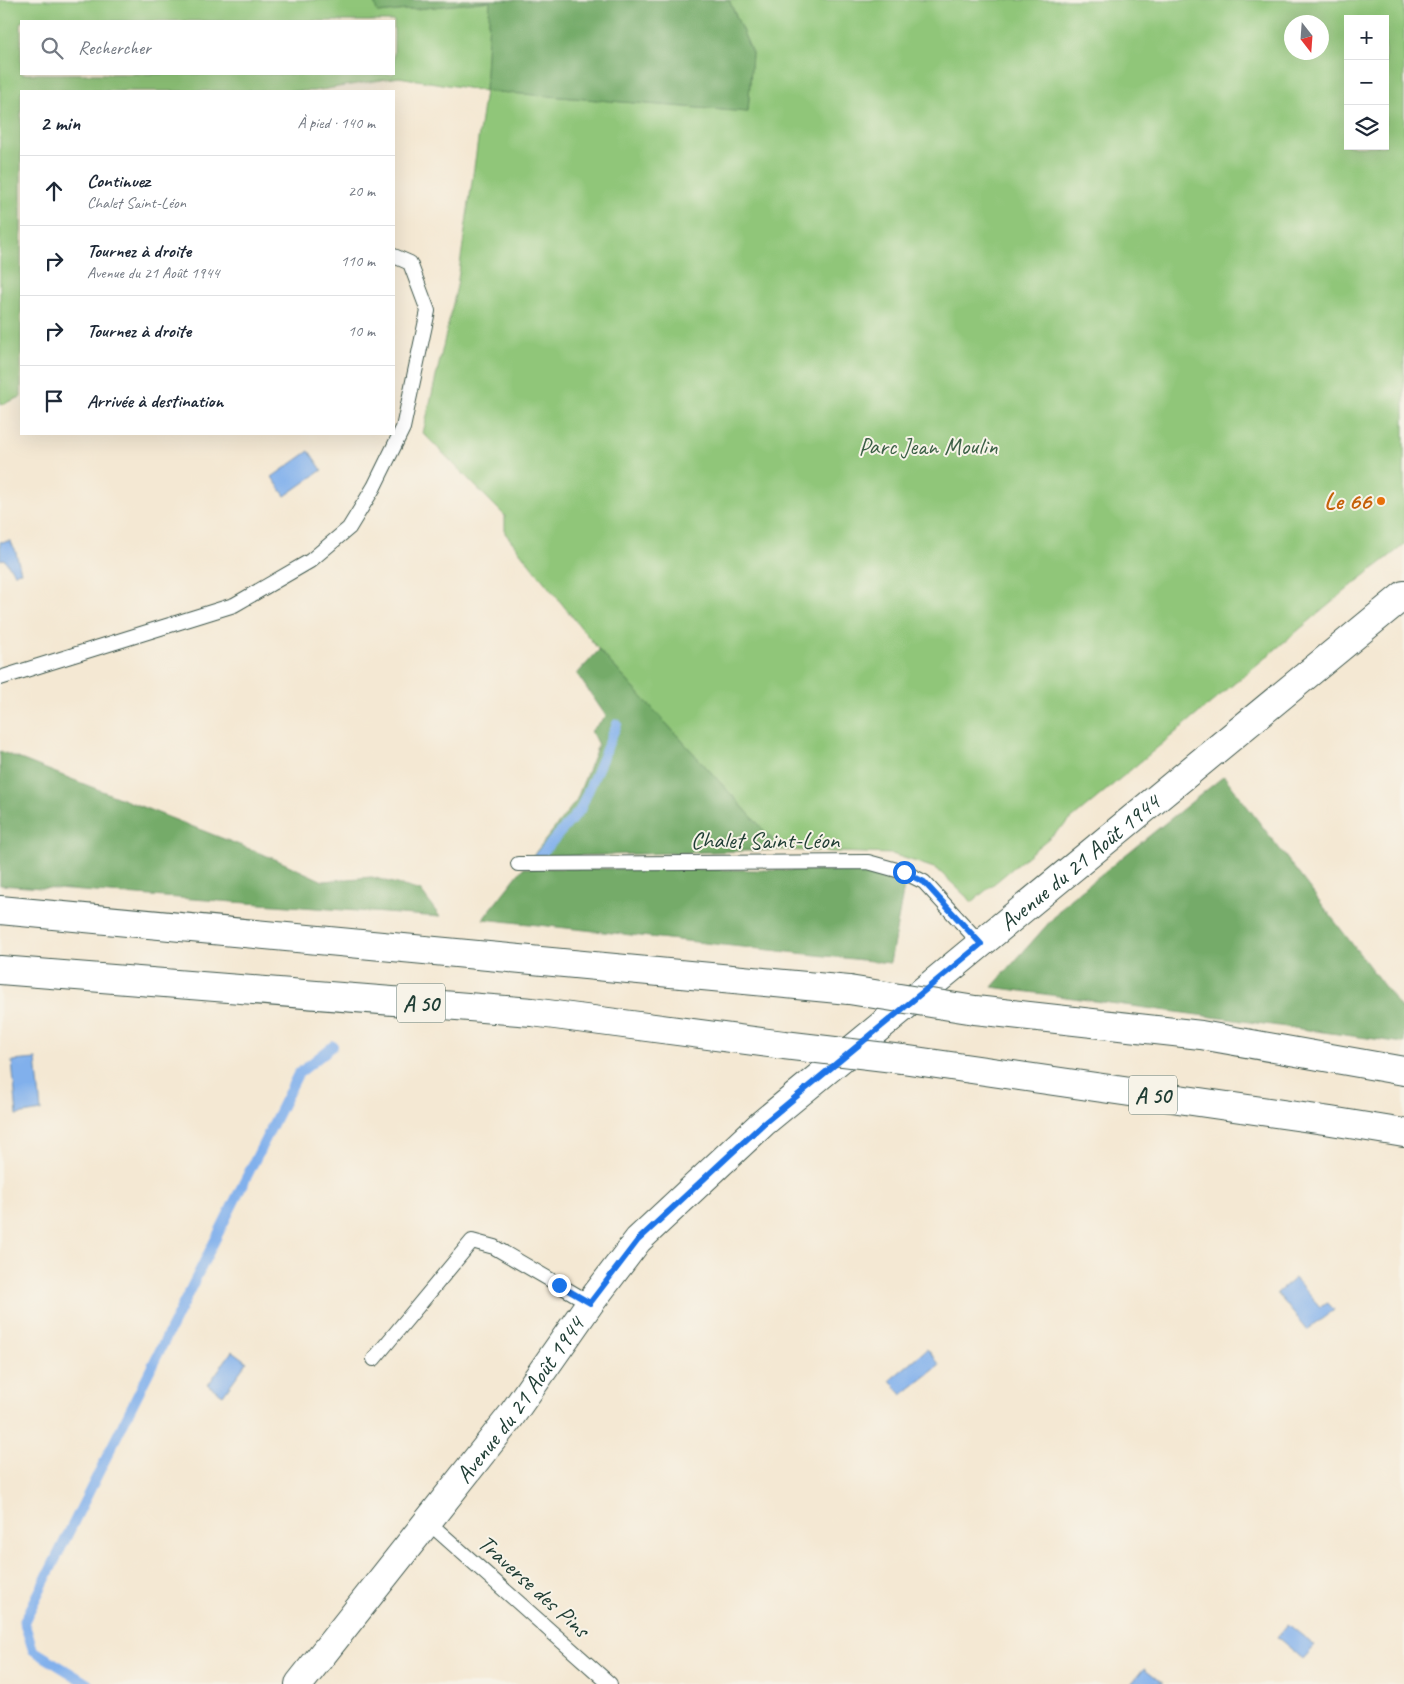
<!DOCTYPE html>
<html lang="fr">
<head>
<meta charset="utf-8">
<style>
  :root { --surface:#fff; --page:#f2f2f3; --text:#1f2937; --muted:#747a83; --line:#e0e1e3 }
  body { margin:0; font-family:Caveat,sans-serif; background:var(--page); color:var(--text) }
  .controls { position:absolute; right:15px; top:15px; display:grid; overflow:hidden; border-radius:0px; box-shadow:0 5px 20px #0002 }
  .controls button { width:45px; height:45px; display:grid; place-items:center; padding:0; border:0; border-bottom:1px solid var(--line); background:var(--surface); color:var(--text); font:25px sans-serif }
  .compass { position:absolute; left:1284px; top:15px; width:45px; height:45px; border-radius:50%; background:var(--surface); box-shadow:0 5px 20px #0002; rotate:163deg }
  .stop { position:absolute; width:15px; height:15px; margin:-11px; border:4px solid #1a73e8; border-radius:50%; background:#fff }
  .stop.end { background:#1a73e8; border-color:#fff; box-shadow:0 1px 5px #0008 }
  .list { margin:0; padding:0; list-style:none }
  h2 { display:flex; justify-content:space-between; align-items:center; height:65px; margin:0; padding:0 20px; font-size:21px }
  h2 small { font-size:16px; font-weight:400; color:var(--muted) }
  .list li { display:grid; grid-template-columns:32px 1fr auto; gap:15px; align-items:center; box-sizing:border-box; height:70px; padding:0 20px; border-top:1px solid var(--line) }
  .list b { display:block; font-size:19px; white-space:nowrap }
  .list p { margin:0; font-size:16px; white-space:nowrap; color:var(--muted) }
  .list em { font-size:16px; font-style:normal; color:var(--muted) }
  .icon { flex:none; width:28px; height:28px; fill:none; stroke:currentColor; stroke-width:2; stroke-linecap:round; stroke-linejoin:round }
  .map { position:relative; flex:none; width:1404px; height:1684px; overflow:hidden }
  .search { position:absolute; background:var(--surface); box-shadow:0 5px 20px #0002; left:20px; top:20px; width:375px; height:55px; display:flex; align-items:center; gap:12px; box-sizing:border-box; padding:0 18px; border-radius:0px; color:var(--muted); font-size:19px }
  .panel { position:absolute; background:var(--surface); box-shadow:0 5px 20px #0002; left:20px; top:90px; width:375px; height:345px; border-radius:0px }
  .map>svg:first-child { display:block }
</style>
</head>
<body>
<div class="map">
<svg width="1404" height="1684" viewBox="0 0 1404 1684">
  <rect width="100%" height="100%" fill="#f7f3e8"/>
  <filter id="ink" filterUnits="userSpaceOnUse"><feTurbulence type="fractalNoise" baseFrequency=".02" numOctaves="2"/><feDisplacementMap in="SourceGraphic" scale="10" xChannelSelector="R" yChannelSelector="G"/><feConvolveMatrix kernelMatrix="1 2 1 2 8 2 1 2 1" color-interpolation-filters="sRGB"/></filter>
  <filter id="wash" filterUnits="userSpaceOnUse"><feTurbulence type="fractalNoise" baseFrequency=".0096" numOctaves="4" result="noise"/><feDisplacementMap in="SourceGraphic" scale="20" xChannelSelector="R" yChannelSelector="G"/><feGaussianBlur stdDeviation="1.12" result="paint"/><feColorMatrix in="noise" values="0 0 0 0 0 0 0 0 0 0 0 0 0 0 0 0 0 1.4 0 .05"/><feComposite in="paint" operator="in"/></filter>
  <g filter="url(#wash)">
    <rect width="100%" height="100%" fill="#f4e8d3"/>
    <path fill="#90c679" stroke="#588256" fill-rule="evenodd" d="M0,0H373L379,13L490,1L485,91L748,112L752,53L729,0H1404V545L1355,583L972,902L937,869L892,854L782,850L599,650L505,533V516L423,433L457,286L485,91L399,77L314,91H21V397L0,405ZM1348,19H1385V146H1348ZM21,21H394V74H21ZM1292,22H1322V52H1292Z"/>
    <g fill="#74ab69" stroke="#4a744e">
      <polygon points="373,0 729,0 752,53 748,112 485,91 490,1 378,13"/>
      <polygon points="599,650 782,850 532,857 576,801 598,745 591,731 606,716 577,674"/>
      <polygon points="0,751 275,859 323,881 372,877 421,891 440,917 0,885"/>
      <polygon points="1224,776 1404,1012 1404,1043 992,987 1069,900"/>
      <polygon points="523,868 867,871 904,887 890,963 483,919"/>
    </g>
    <g fill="#81b0ec" stroke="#507690">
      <polygon points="309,451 322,470 285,496 272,477"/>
      <polygon points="10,541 15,549 21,572 14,573 4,559 0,560 0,542"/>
      <polygon points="36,1059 41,1111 17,1115 12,1061"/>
      <polygon points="1295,1278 1320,1307 1328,1303 1334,1310 1307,1330 1277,1293"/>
      <polygon points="927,1349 940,1365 902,1395 890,1380"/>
      <polygon points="232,1351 247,1362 223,1395 208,1385"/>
      <polygon points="1288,1624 1315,1646 1303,1659 1277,1637"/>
      <polygon points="1144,1668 1164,1684 1131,1684"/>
    </g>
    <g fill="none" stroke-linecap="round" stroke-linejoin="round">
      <g stroke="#81b0ec" stroke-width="10">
        <polyline points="536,860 580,810 617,724"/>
        <polyline points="88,1684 33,1650 24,1622 298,1074 333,1046"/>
      </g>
    </g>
  </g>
  <g filter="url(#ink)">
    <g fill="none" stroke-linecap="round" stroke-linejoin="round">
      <g stroke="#3f574c" stroke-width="16">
        <g id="service">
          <polyline points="0,678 234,605 310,561 349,528 374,487 403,428 428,311 410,263 394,256"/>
          <polyline points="518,864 868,862 904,872 924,882 981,944"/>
          <polyline points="374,1359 472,1241 494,1247 590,1303"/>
          <polyline points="428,1522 610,1684"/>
        </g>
      </g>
      <g stroke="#3f574c" stroke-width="30">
        <g id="secondary">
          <path id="s1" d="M299,1684L511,1416L590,1303L638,1240L763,1123L1404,595"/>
        </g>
      </g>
      <g stroke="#3f574c" stroke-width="30">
        <g id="motorway">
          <polyline points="0,910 849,990"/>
          <polyline points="0,970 532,1012 784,1045"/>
          <polyline points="975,1010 1201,1035 1404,1071"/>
          <polyline points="902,1059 1331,1121 1404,1133"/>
        </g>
      </g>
      <use href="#service" stroke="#fff" stroke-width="14"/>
      <use href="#secondary" stroke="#fff" stroke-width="28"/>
      <use href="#motorway" stroke="#fff" stroke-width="28"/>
      <g stroke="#3f574c" stroke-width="30" stroke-linecap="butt">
        <g id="motorway-bridge">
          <polyline points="849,990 975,1010"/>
          <polyline points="784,1045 902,1059"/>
        </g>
      </g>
      <use href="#motorway-bridge" stroke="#fff" stroke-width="28"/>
    </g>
  </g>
  <g fill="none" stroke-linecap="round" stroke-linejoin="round" filter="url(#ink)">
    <polyline stroke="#1a73e8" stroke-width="6" points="559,1285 590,1303 638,1240 763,1124 981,944 924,882 904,872"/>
  </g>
  <circle fill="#e8710a" stroke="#f7f3e8" stroke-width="2" cx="1381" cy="501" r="5"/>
  <g text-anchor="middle" stroke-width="4" stroke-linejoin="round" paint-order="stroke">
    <g fill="#f7f3e8" stroke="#60746a" stroke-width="1">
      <rect x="397" y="983.5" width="48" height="39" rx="4"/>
      <rect x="1129" y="1075.5" width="48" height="39" rx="4"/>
    </g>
    <g font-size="22" font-weight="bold" fill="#1f3d34">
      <text x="421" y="1011">A 50</text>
      <text x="1153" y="1103">A 50</text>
    </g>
    <g font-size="24" fill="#3b5f45" stroke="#f7f3e8">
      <text x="928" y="454">Parc Jean Moulin</text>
    </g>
    <g font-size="24" font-weight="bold" fill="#c56008" stroke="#f7f3e8" text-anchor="end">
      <text x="1371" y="509">Le 66</text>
    </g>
    <g font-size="24" fill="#1f3d34" stroke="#f7f3e8">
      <text x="765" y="848">Chalet Saint-Léon</text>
      <text dy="8" stroke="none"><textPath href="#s1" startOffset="1140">Avenue du 21 Août 1944</textPath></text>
      <text dy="8" stroke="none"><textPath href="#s1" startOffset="360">Avenue du 21 Août 1944</textPath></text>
      <text transform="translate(534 1586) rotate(42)" y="8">Traverse des Pins</text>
    </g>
  </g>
</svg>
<div class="controls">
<button>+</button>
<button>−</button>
<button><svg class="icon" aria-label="layers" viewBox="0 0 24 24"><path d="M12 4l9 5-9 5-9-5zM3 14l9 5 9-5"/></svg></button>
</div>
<svg class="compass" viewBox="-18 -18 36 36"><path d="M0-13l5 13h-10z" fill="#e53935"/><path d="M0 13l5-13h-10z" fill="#747a83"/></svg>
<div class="stop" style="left:904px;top:872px"></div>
<div class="stop end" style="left:559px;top:1285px"></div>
<div class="search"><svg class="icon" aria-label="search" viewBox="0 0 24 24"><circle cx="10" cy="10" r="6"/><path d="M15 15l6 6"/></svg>Rechercher</div>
<section class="panel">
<h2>2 min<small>À pied · 140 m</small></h2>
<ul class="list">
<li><svg class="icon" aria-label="ahead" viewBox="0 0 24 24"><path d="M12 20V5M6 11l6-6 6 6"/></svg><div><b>Continuez</b><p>Chalet Saint-Léon</p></div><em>20 m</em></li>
<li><svg class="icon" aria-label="right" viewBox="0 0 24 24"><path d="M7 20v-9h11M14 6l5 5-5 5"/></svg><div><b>Tournez à droite</b><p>Avenue du 21 Août 1944</p></div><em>110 m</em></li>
<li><svg class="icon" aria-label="right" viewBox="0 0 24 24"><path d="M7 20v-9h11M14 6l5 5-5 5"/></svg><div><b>Tournez à droite</b></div><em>10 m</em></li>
<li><svg class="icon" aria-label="arrive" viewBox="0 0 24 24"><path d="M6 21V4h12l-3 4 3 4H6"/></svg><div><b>Arrivée à destination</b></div></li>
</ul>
</section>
</div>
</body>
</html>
